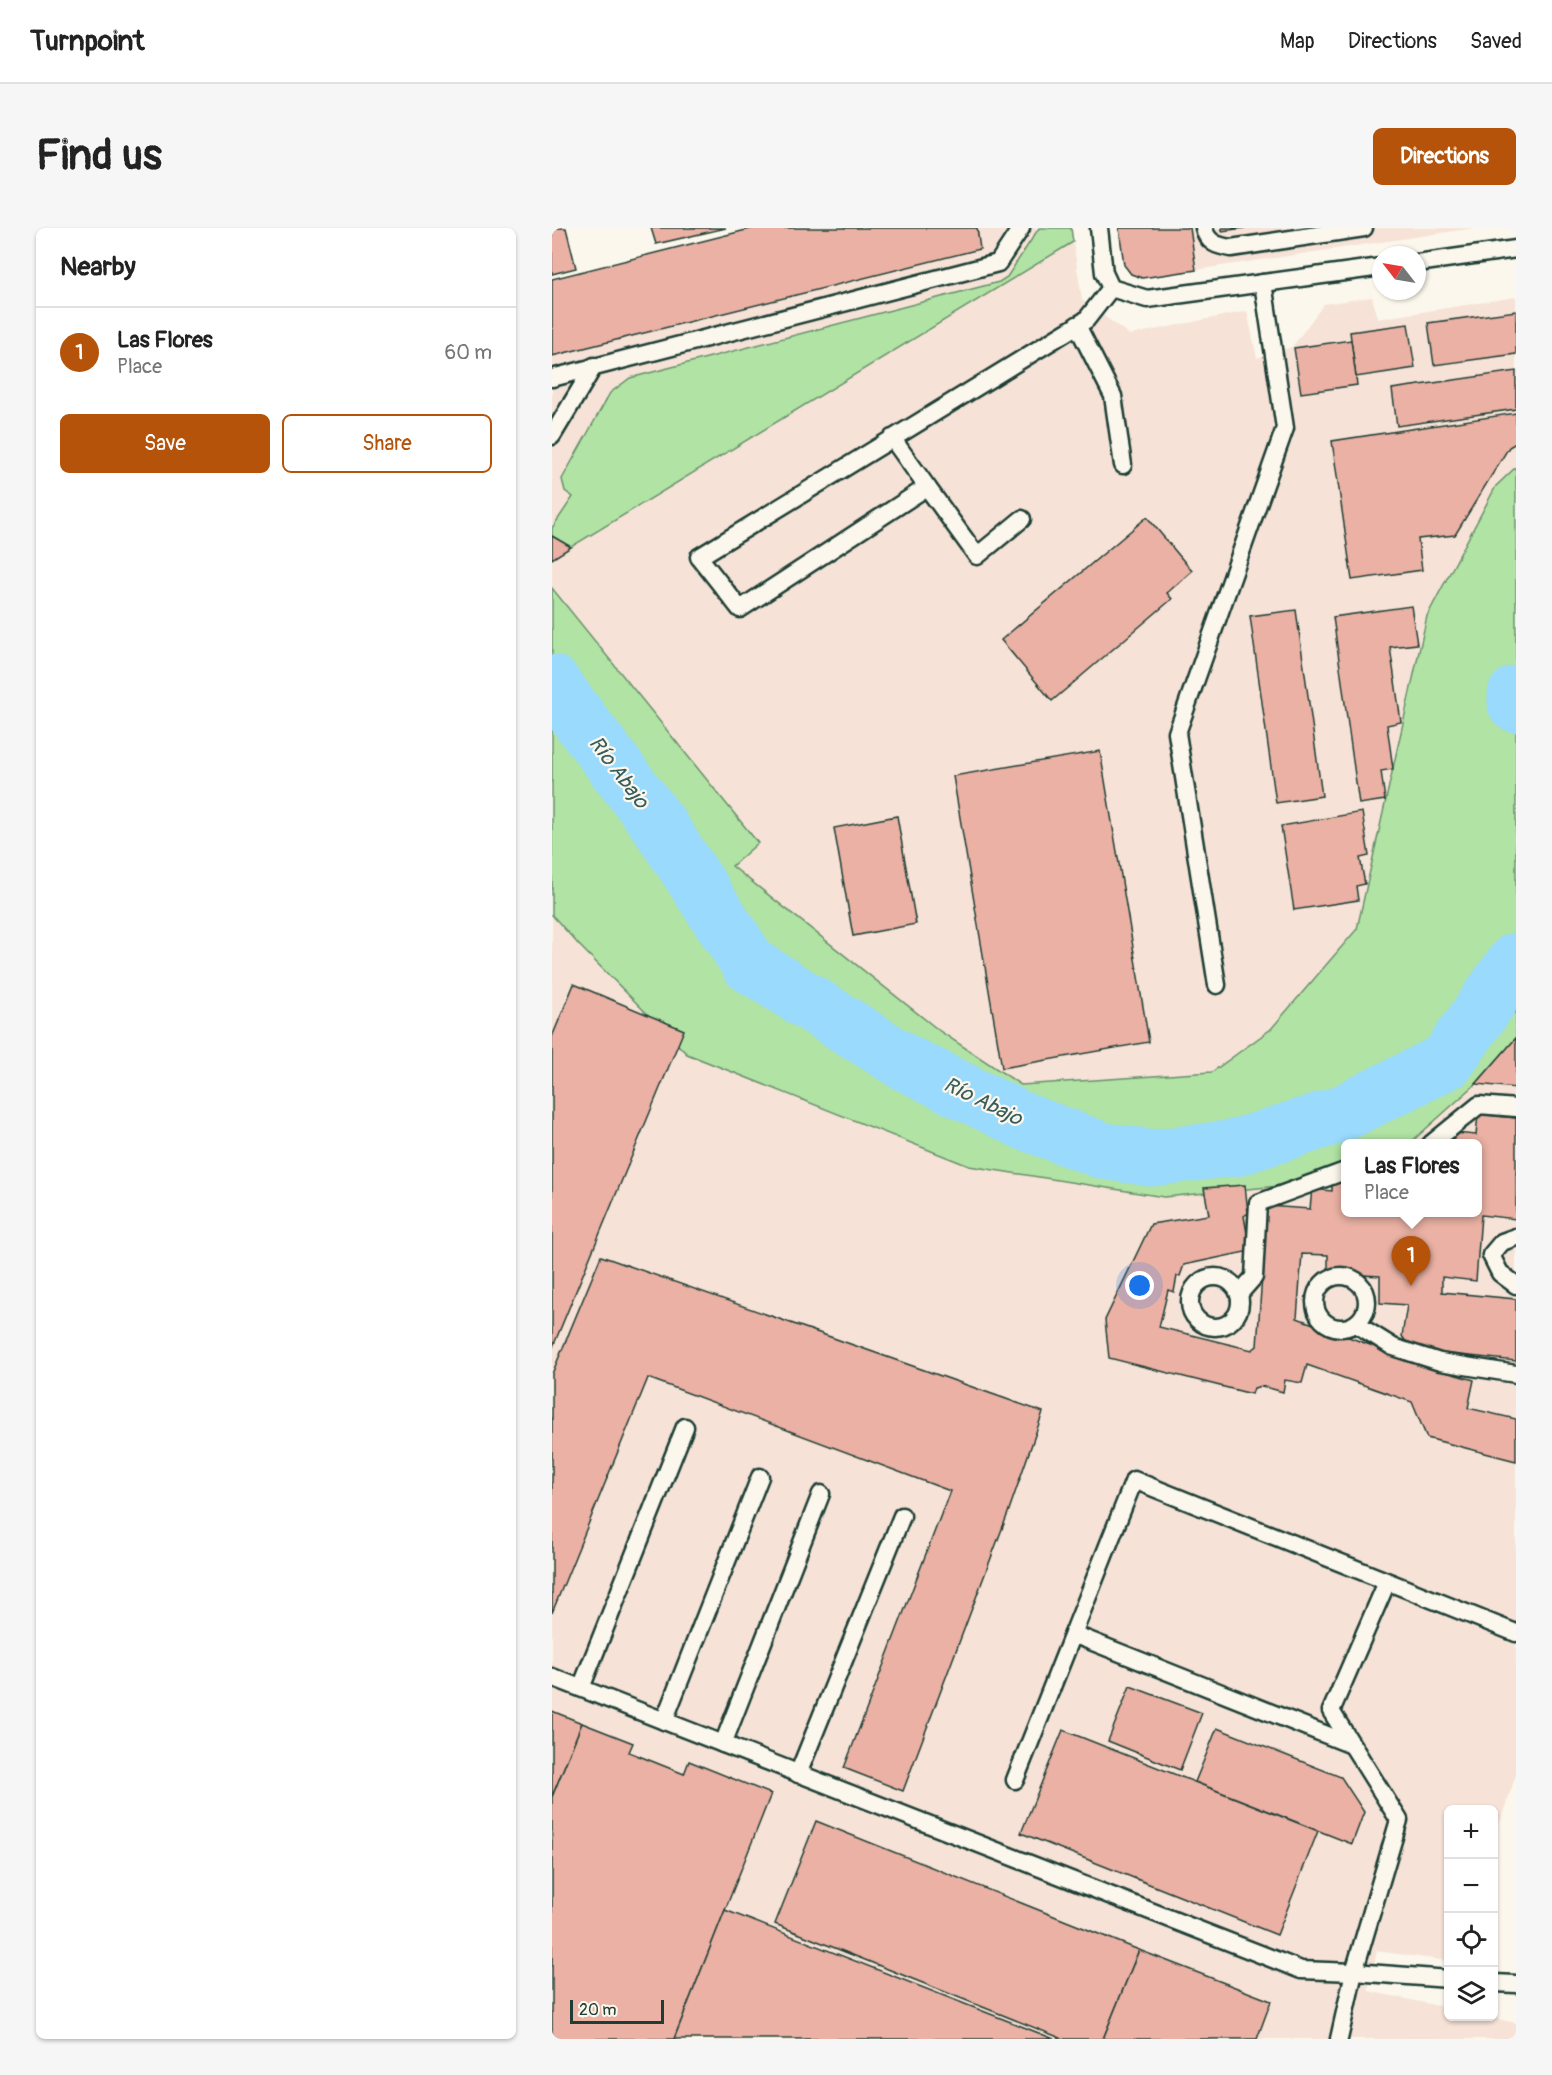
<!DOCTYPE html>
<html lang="en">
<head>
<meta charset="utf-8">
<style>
  :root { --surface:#fff; --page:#f6f6f6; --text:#222; --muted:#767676; --line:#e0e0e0; --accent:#b45309 }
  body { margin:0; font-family:Pangolin,sans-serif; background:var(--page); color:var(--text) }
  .controls { position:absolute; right:18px; bottom:18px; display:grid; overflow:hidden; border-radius:9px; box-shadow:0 2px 4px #0004 }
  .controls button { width:54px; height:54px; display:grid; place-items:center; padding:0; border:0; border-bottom:2px solid var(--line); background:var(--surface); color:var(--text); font:30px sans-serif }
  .compass { position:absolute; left:820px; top:18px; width:54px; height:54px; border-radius:50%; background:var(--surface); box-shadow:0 2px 4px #0004; rotate:301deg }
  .scale { position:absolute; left:18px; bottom:15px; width:94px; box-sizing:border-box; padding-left:6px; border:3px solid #1f3d34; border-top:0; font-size:16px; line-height:21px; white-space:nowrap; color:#1f3d34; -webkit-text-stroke:4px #fbf7ec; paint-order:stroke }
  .you { position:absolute; left:588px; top:1058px; width:21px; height:21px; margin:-15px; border:4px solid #fff; border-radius:50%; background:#1a73e8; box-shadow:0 0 0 9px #1a73e833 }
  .badge { display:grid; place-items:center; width:39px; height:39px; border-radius:50%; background:var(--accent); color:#fff; font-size:20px; font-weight:700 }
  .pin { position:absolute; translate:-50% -50px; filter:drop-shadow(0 2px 3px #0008) }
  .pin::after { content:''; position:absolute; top:32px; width:21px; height:18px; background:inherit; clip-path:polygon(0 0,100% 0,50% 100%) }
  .popup { position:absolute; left:789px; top:911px; width:141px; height:78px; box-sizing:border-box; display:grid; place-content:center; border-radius:9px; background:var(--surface); filter:drop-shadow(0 2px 4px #0005); font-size:20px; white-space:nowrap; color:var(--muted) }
  .popup b { font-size:22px; color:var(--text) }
  .popup::after { content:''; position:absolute; left:50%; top:100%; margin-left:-12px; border:12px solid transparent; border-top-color:var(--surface) }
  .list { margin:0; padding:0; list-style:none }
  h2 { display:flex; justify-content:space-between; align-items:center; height:78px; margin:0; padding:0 24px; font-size:26px }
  h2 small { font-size:20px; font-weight:400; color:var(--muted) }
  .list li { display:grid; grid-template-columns:39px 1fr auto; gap:18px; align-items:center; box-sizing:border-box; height:90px; padding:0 24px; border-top:2px solid var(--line) }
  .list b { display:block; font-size:22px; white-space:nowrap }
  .list p { margin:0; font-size:20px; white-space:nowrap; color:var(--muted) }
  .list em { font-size:20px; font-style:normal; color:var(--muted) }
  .actions { display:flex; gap:12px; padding:18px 24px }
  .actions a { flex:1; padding:14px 0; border:2px solid var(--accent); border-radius:9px; text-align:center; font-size:21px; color:var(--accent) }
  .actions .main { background:var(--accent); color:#fff }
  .icon { flex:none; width:33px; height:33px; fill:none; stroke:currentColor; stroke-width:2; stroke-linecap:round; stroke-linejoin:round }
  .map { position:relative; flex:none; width:964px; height:1811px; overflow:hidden; border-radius:9px }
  header { display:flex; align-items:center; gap:36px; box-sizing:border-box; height:84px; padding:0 30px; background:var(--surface); border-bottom:2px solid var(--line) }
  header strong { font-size:28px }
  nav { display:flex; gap:33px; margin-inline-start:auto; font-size:21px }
  .intro { display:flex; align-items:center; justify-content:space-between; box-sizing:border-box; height:144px; padding:0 36px }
  h1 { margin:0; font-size:42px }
  .button { padding:15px 27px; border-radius:9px; background:var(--accent); color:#fff; font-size:21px; font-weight:700 }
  main { display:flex; gap:36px; padding:0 36px }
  aside { flex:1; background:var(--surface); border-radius:9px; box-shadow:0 2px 4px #0004 }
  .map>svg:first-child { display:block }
</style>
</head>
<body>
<header>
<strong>Turnpoint</strong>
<nav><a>Map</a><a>Directions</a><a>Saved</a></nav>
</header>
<div class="intro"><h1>Find us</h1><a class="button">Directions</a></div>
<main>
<aside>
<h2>Nearby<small></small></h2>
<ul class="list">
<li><span class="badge">1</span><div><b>Las Flores</b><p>Place</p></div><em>60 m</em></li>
</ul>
<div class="actions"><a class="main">Save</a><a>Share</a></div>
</aside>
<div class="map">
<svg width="964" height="1811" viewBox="0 0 964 1811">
  <rect width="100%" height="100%" fill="#fbf7ec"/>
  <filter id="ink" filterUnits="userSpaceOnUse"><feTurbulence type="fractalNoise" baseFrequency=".0167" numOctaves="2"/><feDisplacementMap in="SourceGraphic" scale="12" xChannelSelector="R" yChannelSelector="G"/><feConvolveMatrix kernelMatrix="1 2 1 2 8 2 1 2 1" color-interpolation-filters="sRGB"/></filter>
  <g filter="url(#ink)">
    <g fill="#f6e2d6">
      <polygon points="202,0 519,0 530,72 578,107 695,83 705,130 740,119 772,76 820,69 826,91 964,69 964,239 944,258 875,388 805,701 719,801 660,844 469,857 389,804 180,638 205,615 0,360 0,51"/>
      <polygon points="567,0 922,0 590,50"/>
      <polygon points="0,687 27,717 135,826 417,938 612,969 793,936 793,984 925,984 925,916 858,915 924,856 964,860 964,1547 942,1611 942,1582 897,1582 896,1733 825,1723 816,1763 896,1780 897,1788 936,1789 964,1795 964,1811 0,1811"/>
    </g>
    <g fill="#b0e3a4" stroke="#68906c" stroke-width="1.5">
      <polygon points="487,0 519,0 521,14 19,319 0,308 0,300 21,269 13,263 10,251 58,165 78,150 447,54 455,49"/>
      <polygon points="964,239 964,810 924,856 858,915 793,916 793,936 737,957 612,969 417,938 135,826 27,717 0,687 0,360 206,615 180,638 389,804 469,857 660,844 719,801 805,701 875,388 944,258"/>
    </g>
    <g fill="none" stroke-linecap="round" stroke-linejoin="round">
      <g stroke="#9adafc" stroke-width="57">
        <polyline points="0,455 105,594 198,737 352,834 471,893 552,923 599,930 683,920 787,887 895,833 964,733"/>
        <polyline points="964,466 964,476"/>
      </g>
    </g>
    <g fill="#eab1a4" stroke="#1f3d34" stroke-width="1.5">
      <polygon points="0,0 14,0 24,40 0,46"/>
      <polygon points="99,0 174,0 104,16"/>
      <polygon points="202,0 425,0 428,21 0,128 0,51"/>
      <polygon points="567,0 638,0 644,42 590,50 579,46 572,37"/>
      <polygon points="670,0 693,0 670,3"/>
      <polygon points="964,83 964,126 882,137 876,95"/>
      <polygon points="856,96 863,140 804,149 798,104"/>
      <polygon points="799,112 805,157 749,165 742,120"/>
      <polygon points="964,143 964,181 845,198 840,161"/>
      <polygon points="964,185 964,215 957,219 903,307 866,311 870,342 800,352 780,213"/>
      <polygon points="595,289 640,343 615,365 620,371 500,473 449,412"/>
      <polygon points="0,308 19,319 0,331"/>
      <polygon points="859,378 865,416 838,419 849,494 835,497 841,541 829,543 833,572 807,576 781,389"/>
      <polygon points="744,382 770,568 724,575 698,388"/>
      <polygon points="548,523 597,814 450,840 401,548"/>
      <polygon points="810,584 817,628 808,630 813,656 804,658 806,672 742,682 729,598"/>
      <polygon points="345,588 364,696 301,708 282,600"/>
      <polygon points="22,756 132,802 0,1121 0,809"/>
      <polygon points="964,810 964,860 924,856"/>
      <polygon points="926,886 964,890 964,991 929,987 924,1053 890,1049 890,1064 964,1071 964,1133 881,1124 856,1117 850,1108 855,1077 828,1075 828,1048 776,1045 776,1027 750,1026 745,1090 883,1141 922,1152 916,1180 964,1191 964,1233 875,1210 860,1174 755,1137 750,1155 733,1152 731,1164 710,1158 702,1160 700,1166 557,1130 553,1092 599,996 657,987 652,960 693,957 696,985 692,988 698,1023 632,1037 628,1048 625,1048 622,1064 616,1062 607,1099 700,1122 705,1118 715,978 758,981 760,961 780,963 780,954 793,955 793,984 925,984 925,916 893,916 902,911 903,905 924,907"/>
      <polygon points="49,1028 491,1184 456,1285 351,1563 292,1540 398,1263 96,1150 0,1385 0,1146"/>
      <polygon points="578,1458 650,1485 628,1542 556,1513"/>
      <polygon points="0,1483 30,1495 0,1569"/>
      <polygon points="30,1495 81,1515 77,1524 132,1546 137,1533 219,1566 122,1811 0,1811 0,1569"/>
      <polygon points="665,1500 789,1549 812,1584 800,1616 643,1554"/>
      <polygon points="511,1502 766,1603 725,1707 469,1605"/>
      <polygon points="264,1593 587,1722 551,1811 511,1811 223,1696"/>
      <polygon points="173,1682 502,1811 122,1811"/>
      <polygon points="587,1722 719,1773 705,1811 551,1811"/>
    </g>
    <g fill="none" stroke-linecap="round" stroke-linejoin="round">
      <g stroke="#1f3d34" stroke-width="21">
        <g id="lane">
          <polyline points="547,0 552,45 559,60 595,71 829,39"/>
          <path d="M652,0C655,15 666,18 679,20L812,0"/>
          <polyline points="865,35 964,21"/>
          <polyline points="525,97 561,168 571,237"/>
          <polyline points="0,150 446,35 469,0"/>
          <polyline points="0,208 42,138"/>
          <polyline points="340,210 375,259 188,381 147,329 534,92 559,60"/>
          <polyline points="375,259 425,328 470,291"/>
          <polyline points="665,757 625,505 733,200 711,55"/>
          <polyline points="879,916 927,877 964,880"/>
          <polyline points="964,1009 950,1014 939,1027 948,1045 964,1057"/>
          <circle cx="789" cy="1074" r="26"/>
          <circle cx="663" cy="1074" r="25"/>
          <polyline points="687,1066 702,1049 706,975 793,943"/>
          <polyline points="804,1096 841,1119 888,1134 964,1146"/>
          <polyline points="0,1449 749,1742 802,1744 897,1751"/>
          <polyline points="29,1460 133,1199"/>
          <polyline points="112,1493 208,1249"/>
          <polyline points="171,1516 269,1266"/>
          <polyline points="800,1517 521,1406 582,1252 964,1405"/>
          <polyline points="246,1546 350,1288"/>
          <polyline points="463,1552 521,1406"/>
          <polyline points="942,1755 964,1756"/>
          <polyline points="787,1811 802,1744 847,1592 779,1483 835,1354"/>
        </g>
      </g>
      <use href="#lane" stroke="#fbf7ec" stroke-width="16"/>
    </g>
  </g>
  <g text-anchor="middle" stroke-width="4.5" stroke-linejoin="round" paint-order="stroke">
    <g font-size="21" font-style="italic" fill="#385c5c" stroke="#fbf7ec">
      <text transform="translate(67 544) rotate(53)" y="7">Río Abajo</text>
      <text transform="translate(431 873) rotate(26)" y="7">Río Abajo</text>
    </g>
  </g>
</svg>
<div class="controls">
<button>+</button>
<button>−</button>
<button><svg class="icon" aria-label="locate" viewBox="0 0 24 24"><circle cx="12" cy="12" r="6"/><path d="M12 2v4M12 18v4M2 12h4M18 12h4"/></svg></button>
<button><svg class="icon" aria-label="layers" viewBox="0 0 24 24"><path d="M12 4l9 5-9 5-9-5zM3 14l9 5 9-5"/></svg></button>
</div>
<svg class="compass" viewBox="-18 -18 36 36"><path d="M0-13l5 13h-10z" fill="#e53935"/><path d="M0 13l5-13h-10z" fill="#767676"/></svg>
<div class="scale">20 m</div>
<div class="you"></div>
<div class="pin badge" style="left:859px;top:1058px">1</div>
<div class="popup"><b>Las Flores</b>Place</div>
</div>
</main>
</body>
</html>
